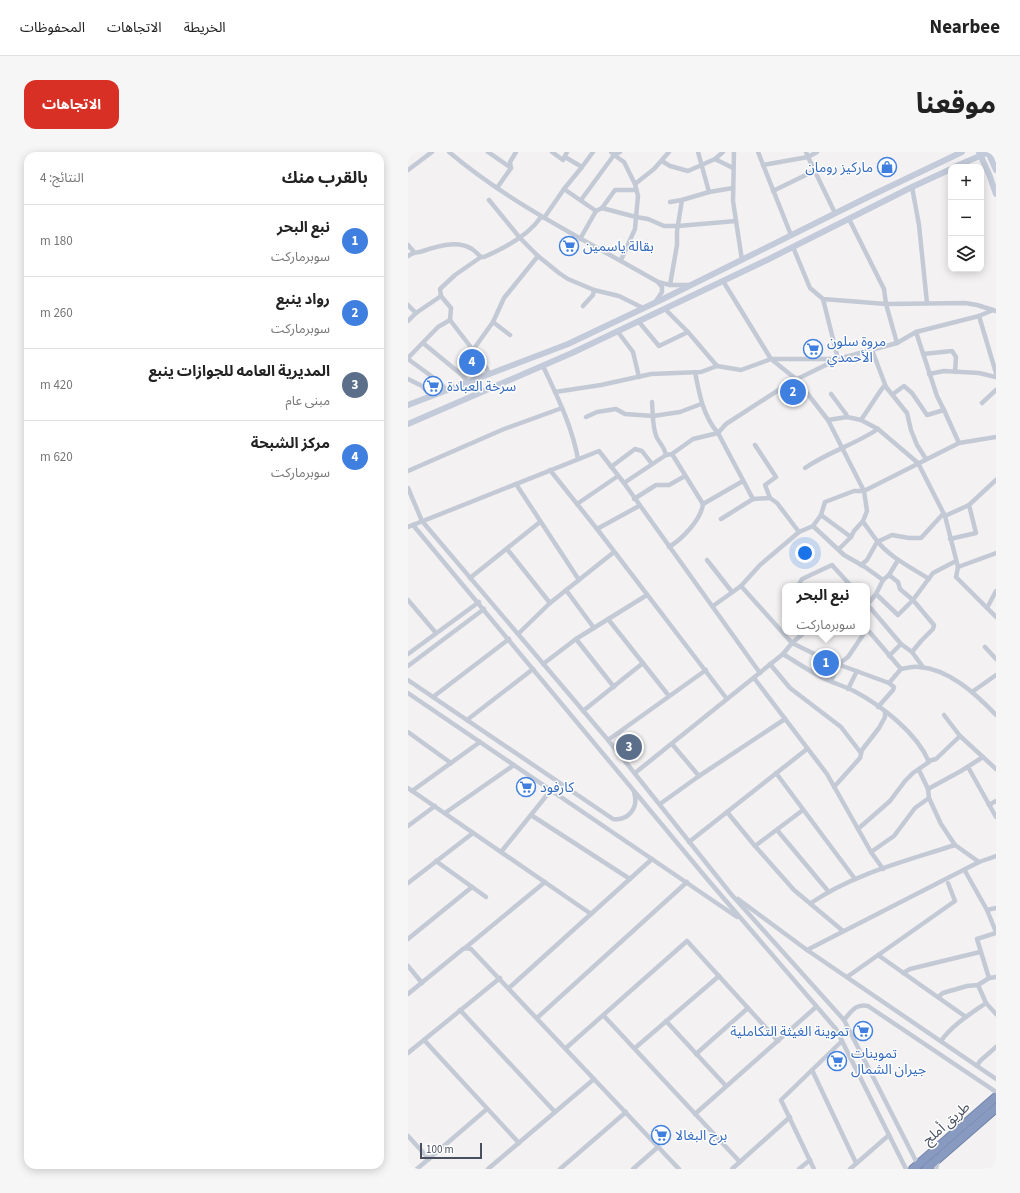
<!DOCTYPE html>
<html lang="ar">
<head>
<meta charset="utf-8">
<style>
  :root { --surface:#fff; --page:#f6f6f6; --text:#222; --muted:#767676; --line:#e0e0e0; --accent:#d93025 }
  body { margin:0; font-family:"Source Sans 3","Noto Sans Arabic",sans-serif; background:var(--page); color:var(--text); direction:rtl }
  .controls { position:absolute; right:12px; top:12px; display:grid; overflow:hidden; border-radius:8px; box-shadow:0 2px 10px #0003 }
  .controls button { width:36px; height:36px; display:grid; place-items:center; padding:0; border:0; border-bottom:1px solid var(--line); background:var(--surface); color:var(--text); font:20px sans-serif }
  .scale { position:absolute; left:12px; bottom:10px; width:62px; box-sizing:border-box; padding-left:4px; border:2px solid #48505f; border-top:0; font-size:11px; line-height:14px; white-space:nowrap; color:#48505f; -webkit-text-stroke:3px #fff; paint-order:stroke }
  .you { position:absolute; left:397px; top:401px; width:14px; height:14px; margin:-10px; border:3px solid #fff; border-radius:50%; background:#1a73e8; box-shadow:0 0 0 6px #1a73e833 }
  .badge { display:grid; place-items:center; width:26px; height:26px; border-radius:50%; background:var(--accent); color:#fff; font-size:13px; font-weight:700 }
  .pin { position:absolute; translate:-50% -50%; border:2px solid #fff; box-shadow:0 1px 4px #0006 }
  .popup { position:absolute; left:374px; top:431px; width:88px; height:52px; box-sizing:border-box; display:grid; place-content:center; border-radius:8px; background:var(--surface); filter:drop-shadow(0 1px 3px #0005); font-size:13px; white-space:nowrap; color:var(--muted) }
  .popup b { font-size:15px; color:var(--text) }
  .popup::after { content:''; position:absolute; left:50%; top:100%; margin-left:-8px; border:8px solid transparent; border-top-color:var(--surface) }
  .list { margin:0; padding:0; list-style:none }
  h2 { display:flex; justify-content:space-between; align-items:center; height:52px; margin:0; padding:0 16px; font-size:17px }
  h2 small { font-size:13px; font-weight:400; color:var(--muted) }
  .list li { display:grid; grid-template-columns:26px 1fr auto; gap:12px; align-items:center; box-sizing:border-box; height:72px; padding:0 16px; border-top:1px solid var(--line) }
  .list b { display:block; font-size:15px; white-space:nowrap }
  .list p { margin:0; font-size:13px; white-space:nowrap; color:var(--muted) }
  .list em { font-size:13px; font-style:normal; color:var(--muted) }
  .icon { flex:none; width:22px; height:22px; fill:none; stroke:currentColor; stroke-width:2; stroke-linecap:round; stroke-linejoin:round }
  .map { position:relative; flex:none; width:588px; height:1017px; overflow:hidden; direction:ltr; border-radius:12px }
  header { display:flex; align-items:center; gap:24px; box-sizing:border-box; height:56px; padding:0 20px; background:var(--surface); border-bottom:1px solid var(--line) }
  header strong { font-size:19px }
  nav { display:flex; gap:22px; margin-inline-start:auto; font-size:14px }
  .intro { display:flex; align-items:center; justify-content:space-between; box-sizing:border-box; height:96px; padding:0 24px }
  h1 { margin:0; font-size:28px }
  .button { padding:10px 18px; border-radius:12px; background:var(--accent); color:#fff; font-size:14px; font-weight:700 }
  main { display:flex; gap:24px; padding:0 24px }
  aside { flex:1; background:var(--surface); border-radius:12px; box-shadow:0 2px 10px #0003 }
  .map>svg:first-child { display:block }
</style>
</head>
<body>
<header>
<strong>Nearbee</strong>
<nav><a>الخريطة</a><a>الاتجاهات</a><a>المحفوظات</a></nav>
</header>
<div class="intro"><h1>موقعنا</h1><a class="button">الاتجاهات</a></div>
<main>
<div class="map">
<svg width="588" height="1017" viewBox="0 0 588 1017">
  <rect width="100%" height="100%" fill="#f3f1f1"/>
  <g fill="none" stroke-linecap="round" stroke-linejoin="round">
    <g stroke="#7385ac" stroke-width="10">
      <g id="highway">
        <polyline points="505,1017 588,945"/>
        <polyline points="518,1017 588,956"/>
      </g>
    </g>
    <g stroke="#c4cad5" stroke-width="4.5">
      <path d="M41,0C104,53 179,89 250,130L262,133H282"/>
      <polyline points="80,0 103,16"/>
      <polyline points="144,0 155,8 159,0"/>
      <polyline points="212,0 206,3 216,10 227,32 230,44 228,65 240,67 256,74 270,74 328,69"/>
      <polyline points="290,0 301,40"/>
      <polyline points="326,0 325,49 334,108"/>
      <polyline points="350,0 383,83"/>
      <polyline points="409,0 400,5 427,61"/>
      <polyline points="157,5 174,15 185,0"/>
      <polyline points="307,7 325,16"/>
      <polyline points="254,9 262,14 280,19 307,7 315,0"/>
      <polyline points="355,13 400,5 398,0"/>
      <polyline points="0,18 24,0"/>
      <polyline points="227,32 246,17 261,0"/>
      <polyline points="504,35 511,73 519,151"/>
      <polyline points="89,36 103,16 102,10 108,0"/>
      <polyline points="156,37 188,59 172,87"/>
      <polyline points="365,39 406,19"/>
      <polyline points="81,48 112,86 130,104 151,121 160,127 186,138 211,144 235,156"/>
      <polyline points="173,48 206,3 203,0"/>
      <polyline points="262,50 274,48"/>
      <polyline points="194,56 207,38 228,38"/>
      <polyline points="188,59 194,56 228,65 227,77 213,108"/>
      <polyline points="136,66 156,37 174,15"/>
      <polyline points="441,67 476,137 478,152 489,191"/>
      <polyline points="0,93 6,100"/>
      <polyline points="385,95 402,136 415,147 478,152 557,151 569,153 585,158"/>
      <path d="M0,104C5,100 9,101 15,99C30,94 49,88 64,97C67,99 70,102 73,105H76C97,96 120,84 133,65"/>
      <polyline points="315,129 363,207 388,227 420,268 456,339 459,359 455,369 446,379 443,385 431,397"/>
      <polyline points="262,133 269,93 269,79 274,48 301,40 325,36"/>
      <polyline points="248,149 254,140 254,135 250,130"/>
      <polyline points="0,153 8,161"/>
      <polyline points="175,154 185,143 186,138"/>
      <polyline points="257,157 280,180 309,214"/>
      <polyline points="571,164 588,221"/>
      <polyline points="42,168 78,215 81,222"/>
      <polyline points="0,169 8,161 33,144"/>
      <polyline points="85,170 102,183"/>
      <polyline points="231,170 251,194 280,180"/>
      <polyline points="210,180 225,200 231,225"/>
      <polyline points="508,180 529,244 536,258 551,291"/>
      <polyline points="15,191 54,223 60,230"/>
      <polyline points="65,198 85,170 96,146 130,104"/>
      <polyline points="464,198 478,235 499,261 503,278 509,293 518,307"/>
      <polyline points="515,202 544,199 548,205 547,220"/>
      <polyline points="0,206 30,175 42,168 43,156 33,144 32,137 47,123 73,105"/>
      <polyline points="0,207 30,229 39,238"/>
      <path d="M135,214C149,244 164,274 170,307"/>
      <path d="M287,220C291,241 295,264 310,281L345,347"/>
      <polyline points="521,222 536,219 571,221 588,225"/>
      <polyline points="0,227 14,234 23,244"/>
      <polyline points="147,240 193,233 243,222 293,220 309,214 333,218 363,207 430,207 415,147"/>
      <polyline points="423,242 438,262 439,265"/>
      <polyline points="485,242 496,234 504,241 519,263 536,258"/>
      <path d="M244,250C245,261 244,276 249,286C253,293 256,294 258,303"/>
      <polyline points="574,251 588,238"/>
      <polyline points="178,265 189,260 208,257 217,262 245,264 272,260 293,252"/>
      <polyline points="420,268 439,265 453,268 470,277 510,311 537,364 550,415 588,401"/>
      <polyline points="453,268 473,238 477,233"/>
      <polyline points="347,293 368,325 357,333 362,346 369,351 391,380"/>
      <polyline points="264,302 295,352 335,329"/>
      <polyline points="203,315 227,297 234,299 244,312"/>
      <path d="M397,316C420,300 446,293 470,277"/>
      <polyline points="142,318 189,377 319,547"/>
      <polyline points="0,319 96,277 154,256"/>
      <polyline points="216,331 258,303 264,302 285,287 310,281 318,272 383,230 430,207 489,191 508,180 571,164 585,158 588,159"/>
      <polyline points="108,332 171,428"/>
      <polyline points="0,336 14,369 200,588 323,742 436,868 510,1013"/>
      <polyline points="226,347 248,333 261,333 277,324"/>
      <polyline points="169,352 210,324"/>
      <polyline points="413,363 443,385"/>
      <polyline points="537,364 561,353 588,328"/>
      <polyline points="313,367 345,347 362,346"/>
      <path d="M455,370C460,376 465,384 470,390C483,406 504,416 521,427"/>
      <polyline points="5,373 300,728 428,877 498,1017"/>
      <polyline points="405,374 436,403 457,415 475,428"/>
      <polyline points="0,375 191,299 216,331 352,521"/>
      <polyline points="189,377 231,354"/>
      <polyline points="542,387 568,381 561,353"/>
      <path d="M261,395C274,387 293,368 295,352"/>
      <polyline points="99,397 142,451"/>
      <polyline points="299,408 324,440"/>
      <polyline points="453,413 459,408 469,390 484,383 501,386 513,386 535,362"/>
      <polyline points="550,415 548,425 588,465"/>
      <polyline points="481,423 490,430 492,437 505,448 526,473 525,477 513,489 504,500"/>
      <polyline points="62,426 132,370"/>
      <polyline points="333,434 384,491 397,480"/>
      <polyline points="390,434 394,427 424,413 443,434"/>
      <polyline points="158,438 186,476"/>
      <polyline points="468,442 490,463 505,448 525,421 548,409"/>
      <polyline points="0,448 28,481"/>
      <polyline points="459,452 493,492 504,500 515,515"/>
      <polyline points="460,452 468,442 475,428 481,423 490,408"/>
      <polyline points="305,454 333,434 352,413 391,380 405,374 413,363 417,350 446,339 456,339 551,291 588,285"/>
      <polyline points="579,456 588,439"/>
      <polyline points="200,467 261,544"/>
      <polyline points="459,477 493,517"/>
      <polyline points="110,482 142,451 206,400"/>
      <polyline points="168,487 206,535"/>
      <polyline points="577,495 588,507"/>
      <polyline points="0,502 71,450"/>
      <path d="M375,502C388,510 401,519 415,526C425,531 436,534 446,539C474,554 509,581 521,610L505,621L497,629L482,649L450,677"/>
      <polyline points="481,504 493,492"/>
      <polyline points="135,512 168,487 239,443"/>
      <polyline points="362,512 382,536 433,575 453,601"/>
      <polyline points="0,514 76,457"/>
      <polyline points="346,526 419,622 463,700 475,717"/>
      <path d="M0,528L205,667C221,669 231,655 226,640"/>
      <polyline points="423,529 431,512 440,505 457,480"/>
      <polyline points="440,537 449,519"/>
      <polyline points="564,540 588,523"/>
      <polyline points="0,541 329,765"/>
      <polyline points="25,545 101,487"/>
      <polyline points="470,555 485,538 486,535 481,531"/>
      <polyline points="175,559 235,511"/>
      <polyline points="536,563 552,584"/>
      <polyline points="59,568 125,517"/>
      <polyline points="0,580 43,611"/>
      <polyline points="200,588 298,518"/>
      <polyline points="264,592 291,624"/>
      <polyline points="520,609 528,607 552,584 588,617"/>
      <polyline points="560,615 588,665"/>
      <polyline points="511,618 520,637 553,619 575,605"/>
      <path d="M227,621L375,502L384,491L421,509L481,531L493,517C498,516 505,514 511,515C541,517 568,542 588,563"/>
      <polyline points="368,621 447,727"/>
      <polyline points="426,635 452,606 454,598 471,576 477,565 477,560"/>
      <polyline points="0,636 183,762"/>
      <polyline points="520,637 521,646 533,672 547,693"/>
      <polyline points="4,639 72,590"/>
      <polyline points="252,652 291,624 377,567"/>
      <polyline points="581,653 588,649"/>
      <polyline points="319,660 347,694 386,738 435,779"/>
      <polyline points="37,661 106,613"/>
      <polyline points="123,663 222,727"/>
      <polyline points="0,674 27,654"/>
      <polyline points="369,678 420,739"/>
      <polyline points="281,690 399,597"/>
      <polyline points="347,694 395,658"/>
      <polyline points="93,700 143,638"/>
      <polyline points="463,700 486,684 507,656 521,646"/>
      <polyline points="28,709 78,745"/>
      <polyline points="557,719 579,758 588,780"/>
      <polyline points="0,731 65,681"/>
      <polyline points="330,747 399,798 588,927"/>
      <path d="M403,751C445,722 498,709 547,693L571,710"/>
      <polyline points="579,758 588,756"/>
      <polyline points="588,781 569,787 581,826 588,825"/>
      <polyline points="0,787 64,735"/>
      <polyline points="57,796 137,730"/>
      <polyline points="399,798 571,710 588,704"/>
      <polyline points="470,803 558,865"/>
      <polyline points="0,814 14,831"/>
      <polyline points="495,821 502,817 572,800"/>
      <polyline points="439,825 547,749 540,731"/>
      <polyline points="570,833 578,851 588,862"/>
      <polyline points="101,836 244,707"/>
      <polyline points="0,842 55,797 58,796 63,797 271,1017"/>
      <polyline points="530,845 535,841 559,834 570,833 581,826"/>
      <polyline points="52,858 147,960"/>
      <polyline points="196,864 332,1010"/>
      <polyline points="129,866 279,730"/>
      <path d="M436,868C443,860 448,851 460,854L588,940"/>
      <polyline points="258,869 318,934"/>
      <polyline points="16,888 111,991"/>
      <path d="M533,889C543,874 562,862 578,851"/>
      <polyline points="158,896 279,789 370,889"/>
      <polyline points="227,896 311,824"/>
      <polyline points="0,901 92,826"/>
      <polyline points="288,902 340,856"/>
      <polyline points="442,906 453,901"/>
      <polyline points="569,914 572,909 588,895"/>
      <polyline points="404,918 448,1011"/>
      <polyline points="287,962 408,855"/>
      <polyline points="0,984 21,1007"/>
      <polyline points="9,1017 79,957"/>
      <polyline points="80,1017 186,927"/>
      <polyline points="152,1017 218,960"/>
      <polyline points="225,1017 250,995"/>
      <polyline points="324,1017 382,965"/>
      <polyline points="391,1017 402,1008"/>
      <polyline points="406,1017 373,948 434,889"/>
      <polyline points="442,1017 481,983"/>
      <polyline points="528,1017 530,1007"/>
    </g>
    <g stroke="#c3cad9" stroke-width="6">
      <polyline points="571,0 581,22 588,42"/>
      <polyline points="580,0 588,18"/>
      <polyline points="546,15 581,0"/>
      <polyline points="0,253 160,192 257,146 460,45 554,0"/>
      <polyline points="0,272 164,201 359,108 504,35 543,17"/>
    </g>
    <use href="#highway" stroke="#889ac0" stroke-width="8"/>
  </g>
  <defs>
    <g id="shop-ring" transform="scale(1)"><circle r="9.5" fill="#fff" stroke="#3f7fe0" stroke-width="1.5"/><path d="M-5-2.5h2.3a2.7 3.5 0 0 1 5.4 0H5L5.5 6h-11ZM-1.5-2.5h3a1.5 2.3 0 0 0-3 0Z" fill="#3f7fe0"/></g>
    <g id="supermarket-ring" transform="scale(1)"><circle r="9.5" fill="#fff" stroke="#3f7fe0" stroke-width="1.5"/><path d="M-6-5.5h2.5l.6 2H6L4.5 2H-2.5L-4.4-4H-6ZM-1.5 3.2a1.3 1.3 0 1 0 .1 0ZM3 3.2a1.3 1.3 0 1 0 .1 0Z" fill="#3f7fe0"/></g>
  </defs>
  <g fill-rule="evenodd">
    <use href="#shop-ring" x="479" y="15"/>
    <use href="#supermarket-ring" x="161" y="94"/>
    <use href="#supermarket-ring" x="405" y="197"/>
    <use href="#supermarket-ring" x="25" y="234"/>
    <use href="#supermarket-ring" x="118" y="635"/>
    <use href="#supermarket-ring" x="455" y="879"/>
    <use href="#supermarket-ring" x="429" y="909"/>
    <use href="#supermarket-ring" x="253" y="983"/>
  </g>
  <g text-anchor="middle" stroke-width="3" stroke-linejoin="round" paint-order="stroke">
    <g font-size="14" fill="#366cbe" stroke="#fff" text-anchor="start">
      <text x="465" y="20" text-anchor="end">ماركيز رومان</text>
      <text x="175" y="99">بقالة ياسمين</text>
      <text x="419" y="194">مروة سلون<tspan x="419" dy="16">الأحمدي</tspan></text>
      <text x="39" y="239">سرخة العبادة</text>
      <text x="132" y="640">كارفود</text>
      <text x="441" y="884" text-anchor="end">تموينة الغيثة التكاملية</text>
      <text x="443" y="906">تموينات<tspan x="443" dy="16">جيران الشمال</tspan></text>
      <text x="267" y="988">برج البغالا</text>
    </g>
    <g font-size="14" fill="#48505f" stroke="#fff">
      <text transform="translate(538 971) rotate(-41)" y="5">طريق أملج</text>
    </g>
  </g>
</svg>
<div class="controls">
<button>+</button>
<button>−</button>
<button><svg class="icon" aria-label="layers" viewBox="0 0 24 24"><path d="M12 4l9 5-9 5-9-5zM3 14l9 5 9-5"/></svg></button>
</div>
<div class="scale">100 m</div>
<div class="you"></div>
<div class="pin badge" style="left:418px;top:511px;background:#3f7fe0">1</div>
<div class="popup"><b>نبع البحر</b>سوبرماركت</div>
<div class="pin badge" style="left:385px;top:240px;background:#3f7fe0">2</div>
<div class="pin badge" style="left:221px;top:595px;background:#5c6f8a">3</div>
<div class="pin badge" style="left:64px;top:210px;background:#3f7fe0">4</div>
</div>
<aside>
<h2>بالقرب منك<small>النتائج: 4</small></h2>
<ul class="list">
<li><span class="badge" style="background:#3f7fe0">1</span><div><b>نبع البحر</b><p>سوبرماركت</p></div><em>180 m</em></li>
<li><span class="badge" style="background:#3f7fe0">2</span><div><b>رواد ينبع</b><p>سوبرماركت</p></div><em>260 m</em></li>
<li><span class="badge" style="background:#5c6f8a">3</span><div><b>المديرية العامه للجوازات ينبع</b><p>مبنى عام</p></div><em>420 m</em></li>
<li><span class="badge" style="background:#3f7fe0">4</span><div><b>مركز الشبحة</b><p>سوبرماركت</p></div><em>620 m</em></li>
</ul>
</aside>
</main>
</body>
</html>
